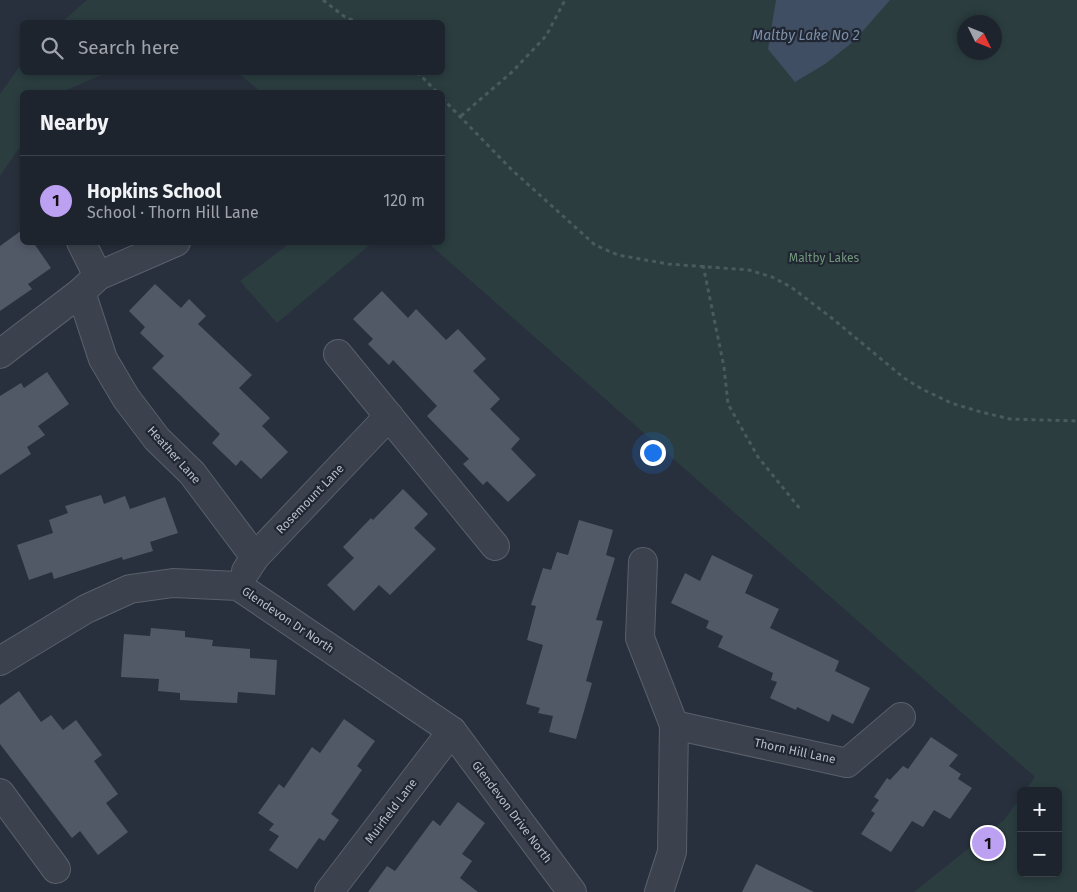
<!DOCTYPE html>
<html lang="en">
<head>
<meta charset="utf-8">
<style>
  :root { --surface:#1e242e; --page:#262c36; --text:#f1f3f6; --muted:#a1a4aa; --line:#3c414a; --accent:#bca0f2 }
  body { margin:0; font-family:"Fira Sans",sans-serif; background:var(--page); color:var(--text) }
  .controls { position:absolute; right:15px; bottom:15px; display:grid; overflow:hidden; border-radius:8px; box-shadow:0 2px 8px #0003 }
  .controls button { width:45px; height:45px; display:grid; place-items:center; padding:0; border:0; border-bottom:1px solid var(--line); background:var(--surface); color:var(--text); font:25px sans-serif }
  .compass { position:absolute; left:957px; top:15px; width:45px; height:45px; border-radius:50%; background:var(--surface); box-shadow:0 2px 8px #0003; rotate:133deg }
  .you { position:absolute; left:652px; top:452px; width:18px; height:18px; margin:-12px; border:4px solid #fff; border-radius:50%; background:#1a73e8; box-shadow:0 0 0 8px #1a73e833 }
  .badge { display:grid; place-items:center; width:32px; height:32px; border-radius:50%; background:var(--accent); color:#111; font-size:16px; font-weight:700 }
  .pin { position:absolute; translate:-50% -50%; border:2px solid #fff; box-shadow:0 1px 5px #0006 }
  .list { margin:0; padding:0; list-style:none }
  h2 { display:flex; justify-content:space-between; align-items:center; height:65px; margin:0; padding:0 20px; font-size:21px }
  h2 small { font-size:16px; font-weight:400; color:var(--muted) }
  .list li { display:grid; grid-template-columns:32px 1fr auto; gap:15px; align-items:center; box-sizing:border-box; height:90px; padding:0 20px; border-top:1px solid var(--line) }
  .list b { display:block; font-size:19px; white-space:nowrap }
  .list p { margin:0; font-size:16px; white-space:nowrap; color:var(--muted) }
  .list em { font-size:16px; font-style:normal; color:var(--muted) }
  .icon { flex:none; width:28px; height:28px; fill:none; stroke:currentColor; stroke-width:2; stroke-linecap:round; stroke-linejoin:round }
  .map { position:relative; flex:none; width:1077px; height:892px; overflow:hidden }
  .search { position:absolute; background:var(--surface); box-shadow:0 2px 8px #0003; left:20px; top:20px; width:425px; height:55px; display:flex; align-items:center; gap:12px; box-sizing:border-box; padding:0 18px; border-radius:8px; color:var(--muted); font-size:19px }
  .panel { position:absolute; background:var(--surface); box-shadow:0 2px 8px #0003; left:20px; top:90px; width:425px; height:155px; border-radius:8px }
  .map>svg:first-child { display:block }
</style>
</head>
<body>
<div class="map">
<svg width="1077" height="892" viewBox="0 0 1077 892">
  <rect width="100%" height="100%" fill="#28303d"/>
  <g fill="#2b3d3f" fill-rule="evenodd">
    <path d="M87,0H1077V892H914L1004,820L1021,797V873H1058V791H1025L1035,777L428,243L442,242V92H261L238,73L442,72V22H62ZM964,22H994V52H964Z"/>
    <polygon points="22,63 22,72 106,73 62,92 22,92 22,144 0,176 0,94"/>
    <polygon points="290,243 290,242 372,243 277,323 240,281"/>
  </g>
  <polygon fill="#404e64" points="776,0 890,0 854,41 825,64 795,82 768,49"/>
  <g fill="#515967">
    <polygon points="22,230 22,242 33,242 51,268 28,284 32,289 0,311 0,246"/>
    <polygon points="155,284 181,308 189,299 206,316 198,324 252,375 239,388 270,418 262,426 288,452 261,479 241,460 236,466 212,443 220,434 152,368 164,356 140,333 145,327 129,311"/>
    <polygon points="382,291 408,318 416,309 446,340 458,329 486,359 473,371 500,399 490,409 520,439 511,449 536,475 508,502 487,481 483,485 463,464 469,459 427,416 437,406 393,360 389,365 368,344 373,339 353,319"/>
    <polygon points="47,372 69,404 38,426 45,435 27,447 31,454 0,475 0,396 21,383 24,388"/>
    <polygon points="403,489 428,514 414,528 436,549 390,595 379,585 354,611 327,585 354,558 343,547 371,518 373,520"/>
    <polygon points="101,495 104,504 125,496 130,509 165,497 178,533 150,542 153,551 123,560 122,557 54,579 52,572 29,580 17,545 53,533 49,520 68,513 65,506"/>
    <polygon points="579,520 613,530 606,555 615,558 596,620 603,621 586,681 592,683 576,739 549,732 553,716 538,713 540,708 526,704 543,645 527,640 536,606 531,605 543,568 551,570 557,552 568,555"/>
    <polygon points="712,555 753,575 745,593 779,609 770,628 839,661 835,671 870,688 853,724 832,714 829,722 797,707 796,710 770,698 777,682 771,680 773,673 718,647 723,636 706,628 709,621 671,603 685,573 700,581"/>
    <polygon points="151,628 185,631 185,637 213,640 212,646 250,649 250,658 277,660 275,695 238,692 237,703 180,700 180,693 158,691 159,679 121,677 124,634 150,636"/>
    <polygon points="19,691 41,722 51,715 63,730 76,720 102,755 94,761 118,794 106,803 128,832 98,855 80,831 72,838 0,744 0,705"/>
    <polygon points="344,719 375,741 357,766 362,770 331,814 339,820 324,841 319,838 297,869 269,850 279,836 269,830 274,824 258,813 279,784 284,788 312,747 320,753"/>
    <polygon points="931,737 958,755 949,766 961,774 958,779 972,788 950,819 934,810 923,827 912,821 891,852 861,834 875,813 871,811 879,800 874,797 887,778 890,780 903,766 908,769"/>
    <polygon points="458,802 485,823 462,854 472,861 460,878 478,892 368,892 387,866 395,871 433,820 440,826"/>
    <polygon points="756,864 814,892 742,892"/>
  </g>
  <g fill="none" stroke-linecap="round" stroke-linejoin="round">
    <g stroke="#59606b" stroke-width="30">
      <g id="minor">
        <polyline points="81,242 98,276"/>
        <polyline points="81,292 103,359 126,398 157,439 192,473 255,557"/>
        <polyline points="0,354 81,292 98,276 176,242"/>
        <polyline points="338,354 495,546"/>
        <polyline points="643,562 640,638 674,725 672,852 659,892"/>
        <polyline points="246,571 255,557 389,416"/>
        <polyline points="0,661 86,609 130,589 173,583 238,586 452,731 572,892"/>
        <polyline points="674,725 847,763 901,717"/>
        <polyline points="0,793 56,869"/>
        <polyline points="329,892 452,731"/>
      </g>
    </g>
    <g stroke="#4a5a5d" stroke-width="3" stroke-dasharray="4 4" stroke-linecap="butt">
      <polyline points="323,0 345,17 357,22"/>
      <polyline points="417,72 437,92"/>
      <polyline points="442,98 511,169 595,245 618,255 668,264 749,270 772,277 791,287 833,319 904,378 922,389 951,403 981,412 1010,419 1077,421"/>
      <polyline points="461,116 512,72 546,36 565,0"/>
      <polyline points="703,265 724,367 728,404 758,457 801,510"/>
    </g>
    <use href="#minor" stroke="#3b424d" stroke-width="28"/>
  </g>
  <g text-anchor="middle" stroke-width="4.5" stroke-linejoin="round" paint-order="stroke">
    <g font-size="12" fill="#71967a" stroke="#202732">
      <text x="824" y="262">Maltby Lakes</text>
    </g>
    <g font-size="12" fill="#b8bec8" stroke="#202732">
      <text transform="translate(174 455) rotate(48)" y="4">Heather Lane</text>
      <text transform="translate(310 499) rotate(-46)" y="4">Rosemount Lane</text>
      <text transform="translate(288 620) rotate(34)" y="4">Glendevon Dr North</text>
      <text transform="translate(795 751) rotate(12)" y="4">Thorn Hill Lane</text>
      <text transform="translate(391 811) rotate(-53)" y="4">Muirfield Lane</text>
      <text transform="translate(512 812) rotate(53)" y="4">Glendevon Drive North</text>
    </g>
    <g font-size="14" font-style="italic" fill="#7c8ea8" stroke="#202732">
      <text x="806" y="40">Maltby Lake No 2</text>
    </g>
  </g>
</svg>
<div class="controls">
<button>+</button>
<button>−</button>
</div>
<svg class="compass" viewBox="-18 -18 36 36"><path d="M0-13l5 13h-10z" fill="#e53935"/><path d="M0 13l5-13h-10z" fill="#a1a4aa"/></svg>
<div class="you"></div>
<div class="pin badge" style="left:988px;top:843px">1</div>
<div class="search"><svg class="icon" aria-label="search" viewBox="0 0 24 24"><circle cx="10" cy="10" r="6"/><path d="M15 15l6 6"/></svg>Search here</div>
<section class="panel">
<h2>Nearby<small></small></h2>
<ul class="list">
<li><span class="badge">1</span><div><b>Hopkins School</b><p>School · Thorn Hill Lane</p></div><em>120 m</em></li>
</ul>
</section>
</div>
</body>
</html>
